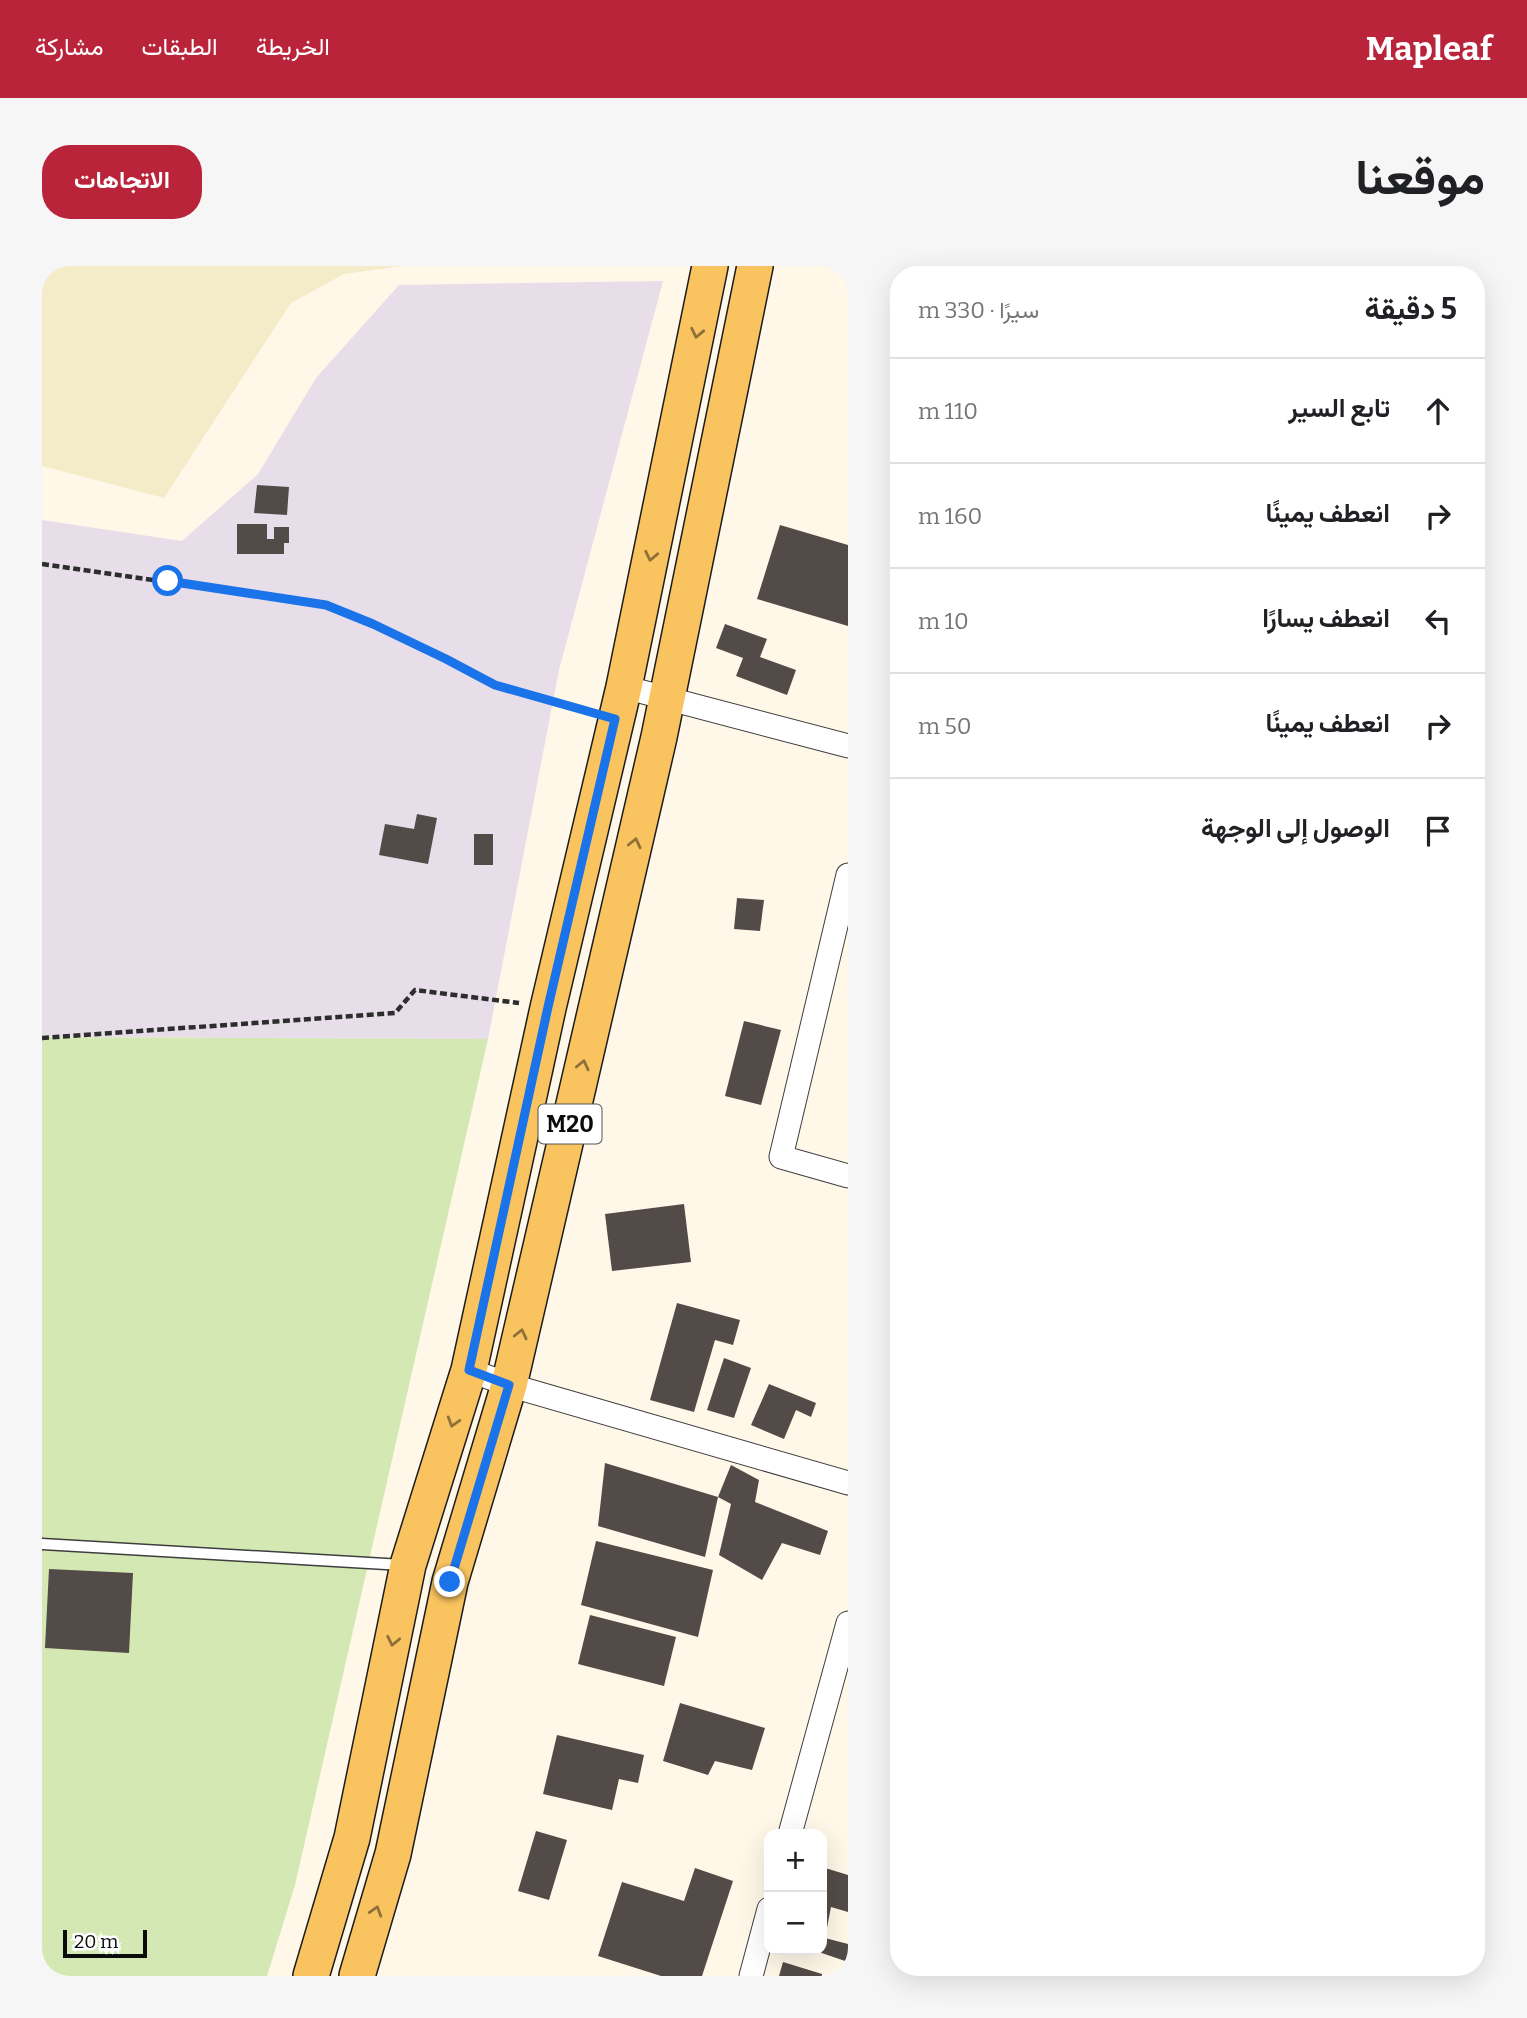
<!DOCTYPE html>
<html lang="ar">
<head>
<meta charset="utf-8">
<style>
  :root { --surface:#fff; --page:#f6f6f6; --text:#202124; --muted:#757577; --line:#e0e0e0; --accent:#ba243b }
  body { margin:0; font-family:Bitter,Vazirmatn,serif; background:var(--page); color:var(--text); direction:rtl }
  .controls { position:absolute; right:21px; bottom:21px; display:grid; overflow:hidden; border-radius:14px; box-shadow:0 7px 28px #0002 }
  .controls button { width:63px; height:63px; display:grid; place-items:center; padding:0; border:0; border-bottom:2px solid var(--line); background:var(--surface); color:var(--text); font:35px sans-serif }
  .scale { position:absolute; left:21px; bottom:18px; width:84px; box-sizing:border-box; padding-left:7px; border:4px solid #0b0b0b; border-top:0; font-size:19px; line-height:24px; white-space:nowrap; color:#0b0b0b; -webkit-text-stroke:5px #fff; paint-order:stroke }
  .stop { position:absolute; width:21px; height:21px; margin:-16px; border:5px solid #1a73e8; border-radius:50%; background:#fff }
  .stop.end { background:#1a73e8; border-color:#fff; box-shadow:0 2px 7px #0008 }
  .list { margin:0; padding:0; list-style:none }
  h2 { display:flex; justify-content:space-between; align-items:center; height:91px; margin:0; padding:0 28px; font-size:30px }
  h2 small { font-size:23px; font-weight:400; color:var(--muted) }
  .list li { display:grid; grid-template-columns:46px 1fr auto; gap:21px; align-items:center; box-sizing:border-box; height:105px; padding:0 28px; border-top:2px solid var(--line) }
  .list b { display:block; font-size:26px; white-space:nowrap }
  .list em { font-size:23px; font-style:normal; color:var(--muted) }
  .icon { flex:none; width:38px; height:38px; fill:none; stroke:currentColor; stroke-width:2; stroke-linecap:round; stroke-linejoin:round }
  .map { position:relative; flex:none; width:806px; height:1710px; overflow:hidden; direction:ltr; border-radius:28px }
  header { display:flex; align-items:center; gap:42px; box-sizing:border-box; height:98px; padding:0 35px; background:var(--accent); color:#fff }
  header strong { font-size:33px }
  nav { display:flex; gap:38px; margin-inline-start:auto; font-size:24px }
  .intro { display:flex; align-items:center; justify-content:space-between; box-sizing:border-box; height:168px; padding:0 42px }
  h1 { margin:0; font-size:49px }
  .button { padding:18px 32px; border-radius:28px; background:var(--accent); color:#fff; font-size:24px; font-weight:700 }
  main { display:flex; gap:42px; padding:0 42px }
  aside { flex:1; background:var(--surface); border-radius:28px; box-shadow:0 7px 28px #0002 }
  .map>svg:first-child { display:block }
</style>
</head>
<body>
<header>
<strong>Mapleaf</strong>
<nav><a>الخريطة</a><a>الطبقات</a><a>مشاركة</a></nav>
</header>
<div class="intro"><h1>موقعنا</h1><a class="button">الاتجاهات</a></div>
<main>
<aside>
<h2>5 دقيقة<small>سيرًا · 330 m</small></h2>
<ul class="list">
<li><svg class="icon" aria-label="ahead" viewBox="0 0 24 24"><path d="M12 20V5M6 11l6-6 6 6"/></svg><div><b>تابع السير</b></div><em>110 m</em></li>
<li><svg class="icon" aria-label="right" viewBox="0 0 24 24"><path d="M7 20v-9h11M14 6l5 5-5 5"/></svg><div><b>انعطف يمينًا</b></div><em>160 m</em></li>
<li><svg class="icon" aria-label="left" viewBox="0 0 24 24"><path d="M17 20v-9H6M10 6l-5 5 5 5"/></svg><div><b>انعطف يسارًا</b></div><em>10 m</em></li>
<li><svg class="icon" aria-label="right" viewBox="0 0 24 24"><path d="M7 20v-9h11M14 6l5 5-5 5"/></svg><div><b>انعطف يمينًا</b></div><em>50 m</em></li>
<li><svg class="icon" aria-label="arrive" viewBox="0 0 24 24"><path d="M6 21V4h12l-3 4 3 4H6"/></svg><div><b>الوصول إلى الوجهة</b></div></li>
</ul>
</aside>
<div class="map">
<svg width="806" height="1710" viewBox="0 0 806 1710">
  <rect width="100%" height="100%" fill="#fff8e8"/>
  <polygon fill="#e8deea" points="621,15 517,404 446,773 0,771 0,254 140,275 216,208 274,112 357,19"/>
  <polygon fill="#f4ecc9" points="0,0 360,0 302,8 249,37 122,232 0,200"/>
  <polygon fill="#d4e8b3" points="0,771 446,773 253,1619 225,1710 0,1710"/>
  <g fill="#534b47">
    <polygon points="215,219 247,221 245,249 212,247"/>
    <polygon points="195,258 225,258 225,273 232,273 232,261 247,261 247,277 242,277 242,288 195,288"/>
    <polygon points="738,259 806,279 806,360 715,333"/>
    <polygon points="683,358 725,373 718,391 754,404 745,429 694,410 701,392 674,382"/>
    <polygon points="375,548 395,552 386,598 337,589 343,558 372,563"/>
    <rect x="432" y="568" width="19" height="31"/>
    <polygon points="695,632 722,634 718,665 692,663"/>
    <polygon points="702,755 739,764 719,839 683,830"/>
    <polygon points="642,938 649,996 570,1005 563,948"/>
    <polygon points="635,1037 698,1054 691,1079 673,1074 652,1146 608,1134"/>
    <polygon points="682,1092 709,1102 692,1152 665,1144"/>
    <polygon points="727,1118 774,1137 769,1151 754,1144 742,1173 709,1159"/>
    <polygon points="563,1197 676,1231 663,1291 556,1260"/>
    <polygon points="689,1199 717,1214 713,1236 786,1265 778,1289 740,1277 720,1314 677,1289 689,1238 676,1231"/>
    <polygon points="554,1275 671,1304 656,1371 539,1339"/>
    <polygon points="7,1303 91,1307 87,1387 3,1382"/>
    <polygon points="548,1349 634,1371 622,1420 536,1398"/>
    <polygon points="638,1437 723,1462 710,1504 673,1495 666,1509 621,1495"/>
    <polygon points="515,1469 602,1489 596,1517 577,1513 570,1544 501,1528"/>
    <polygon points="494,1565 525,1574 507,1634 476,1625"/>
    <polygon points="780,1601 806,1609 806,1646 789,1641 783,1672 806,1678 806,1696 771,1684 780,1684"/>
    <polygon points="653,1602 691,1615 660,1710 619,1710 556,1690 580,1616 642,1635"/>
    <polygon points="741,1696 780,1708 780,1710 737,1710"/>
  </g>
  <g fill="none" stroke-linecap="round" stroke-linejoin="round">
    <g stroke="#3e3e3e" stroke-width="13">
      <polyline id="service" points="0,1278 361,1299"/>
    </g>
    <g stroke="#3e3e3e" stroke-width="25">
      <g id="minor">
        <polyline points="582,421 806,480"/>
        <polyline points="806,609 739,891 806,910"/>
        <polyline points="427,1104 467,1119 806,1217"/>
        <polyline points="748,1568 806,1357"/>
        <polyline points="709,1710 727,1643"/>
      </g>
    </g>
    <g stroke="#1c1c1c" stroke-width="38">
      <g id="primary">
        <polyline points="269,1710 310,1572 366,1299 427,1104 506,742 582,421 668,0"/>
        <polyline points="315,1710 351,1588 408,1316 467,1119 617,471 713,0"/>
      </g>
    </g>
    <g stroke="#2d2d2d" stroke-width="4.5" stroke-dasharray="7 3.5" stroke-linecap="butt">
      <polyline points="0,298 284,339 331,358 404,393 453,419 545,445"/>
      <polyline points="0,772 353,747 373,724 477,737"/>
    </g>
    <use href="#service" stroke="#fff" stroke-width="10"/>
    <use href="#minor" stroke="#fff" stroke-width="23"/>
    <use href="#primary" stroke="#f9c35f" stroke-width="35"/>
  </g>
  <defs><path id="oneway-chevron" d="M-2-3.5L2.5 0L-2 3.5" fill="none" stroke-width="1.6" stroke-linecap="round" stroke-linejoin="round" transform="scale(1.75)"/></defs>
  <g stroke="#8e7039">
    <use href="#oneway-chevron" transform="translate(655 67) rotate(102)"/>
    <use href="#oneway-chevron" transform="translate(609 290) rotate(102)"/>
    <use href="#oneway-chevron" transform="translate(593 577) rotate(-77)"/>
    <use href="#oneway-chevron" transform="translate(541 799) rotate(-77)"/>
    <use href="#oneway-chevron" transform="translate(479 1068) rotate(-77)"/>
    <use href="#oneway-chevron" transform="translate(411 1156) rotate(107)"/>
    <use href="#oneway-chevron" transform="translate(351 1375) rotate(102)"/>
    <use href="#oneway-chevron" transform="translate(334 1645) rotate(-73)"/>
  </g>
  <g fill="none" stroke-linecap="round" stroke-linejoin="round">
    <polyline stroke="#1a73e8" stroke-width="9" points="126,315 284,339 331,358 404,393 453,419 573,453 506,741 427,1104 467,1119 408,1316"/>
  </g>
  <g text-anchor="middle" stroke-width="7" stroke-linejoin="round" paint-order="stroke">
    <rect fill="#fff" stroke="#545454" stroke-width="2" x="496.5" y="838.5" width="63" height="39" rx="5"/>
    <g font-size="23" font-weight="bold" fill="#0b0b0b">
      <text x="528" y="866">M20</text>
    </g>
  </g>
</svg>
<div class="controls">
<button>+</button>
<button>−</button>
</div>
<div class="scale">20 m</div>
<div class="stop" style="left:126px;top:315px"></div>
<div class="stop end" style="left:408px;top:1316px"></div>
</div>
</main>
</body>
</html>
